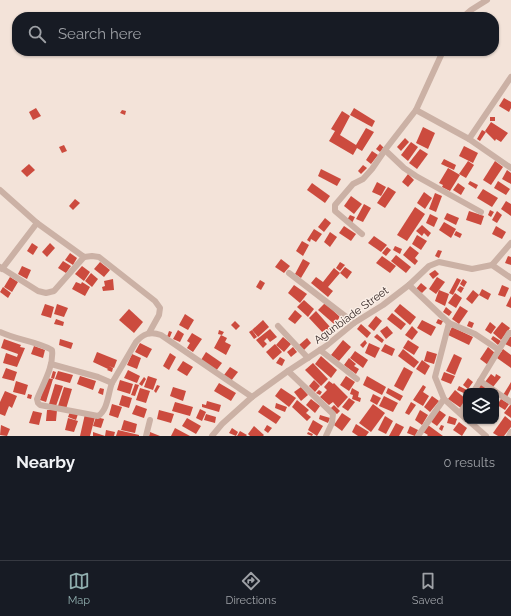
<!DOCTYPE html>
<html lang="en">
<head>
<meta charset="utf-8">
<style>
  :root { --surface:#171b24; --page:#20242c; --text:#f1f3f6; --muted:#9ea1a6; --line:#363941; --accent:#90aeae }
  body { margin:0; font-family:Raleway,sans-serif; background:var(--page); color:var(--text) }
  .controls { position:absolute; right:12px; bottom:12px; display:grid; overflow:hidden; border-radius:8px; box-shadow:0 1px 3px #0004 }
  .controls button { width:36px; height:36px; display:grid; place-items:center; padding:0; border:0; border-bottom:1px solid var(--line); background:var(--surface); color:var(--text); font:20px sans-serif }
  .list { margin:0; padding:0; list-style:none }
  h2 { display:flex; justify-content:space-between; align-items:center; height:52px; margin:0; padding:0 16px; font-size:17px }
  h2 small { font-size:13px; font-weight:400; color:var(--muted) }
  .icon { flex:none; width:22px; height:22px; fill:none; stroke:currentColor; stroke-width:2; stroke-linecap:round; stroke-linejoin:round }
  .map { position:relative; flex:none; width:511px; height:436px; overflow:hidden }
  .search { position:absolute; background:var(--surface); box-shadow:0 1px 3px #0004; left:12px; right:12px; top:12px; height:44px; display:flex; align-items:center; gap:10px; box-sizing:border-box; padding:0 14px; border-radius:16px; color:var(--muted); font-size:15px }
  .sheet { height:124px; background:var(--surface) }
  nav { display:flex; justify-content:space-around; align-items:center; box-sizing:border-box; height:56px; border-top:1px solid var(--line); background:var(--surface); font-size:11px; color:var(--muted) }
  nav a { display:grid; justify-items:center; gap:2px }
  nav .on { color:var(--accent) }
  .map>svg:first-child { display:block }
</style>
</head>
<body>
<div class="map">
<svg width="511" height="436" viewBox="0 0 511 436">
  <rect width="100%" height="100%" fill="#f3e3d9"/>
  <g fill="#cc4b3e">
    <polygon points="504,98 511,102 511,108 509,112 499,106"/>
    <polygon points="36,108 41,116 33,120 29,112"/>
    <polygon points="354,108 375,121 372,127 350,115"/>
    <polygon points="122,110 126,111 125,115 120,113"/>
    <polygon points="342,111 350,116 340,135 356,145 366,128 374,132 362,151 357,148 353,155 329,141 335,131 331,129"/>
    <rect x="490" y="117" width="5" height="4"/>
    <polygon points="491,122 508,133 501,142 496,139 495,141 485,131"/>
    <polygon points="423,127 435,133 428,149 416,143"/>
    <polygon points="482,130 486,132 480,141 477,139"/>
    <polygon points="405,138 409,142 401,151 397,147"/>
    <polygon points="411,142 418,147 408,161 401,155"/>
    <polygon points="380,144 384,148 380,152 376,149"/>
    <polygon points="64,145 67,151 62,153 59,147"/>
    <polygon points="464,146 478,153 473,163 459,156"/>
    <polygon points="420,149 428,154 417,169 409,163"/>
    <polygon points="372,151 378,155 371,164 366,160"/>
    <polygon points="444,159 456,165 454,170 441,164"/>
    <polygon points="468,161 474,165 466,178 459,174"/>
    <polygon points="495,161 503,167 491,185 483,180"/>
    <polygon points="29,164 35,170 27,177 21,171"/>
    <polygon points="363,165 367,168 361,174 358,171"/>
    <polygon points="448,168 460,175 450,191 442,187 443,185 439,183"/>
    <polygon points="321,169 341,179 337,186 318,176"/>
    <polygon points="507,170 511,173 511,184 502,179"/>
    <polygon points="408,174 414,180 408,187 402,182"/>
    <polygon points="470,181 478,185 476,189 468,184"/>
    <polygon points="498,181 510,189 506,195 494,188"/>
    <polygon points="377,182 386,187 381,196 372,192"/>
    <polygon points="312,183 330,196 325,203 307,190"/>
    <polygon points="458,183 465,188 461,195 453,190"/>
    <polygon points="388,187 396,192 385,208 377,203"/>
    <polygon points="483,189 498,198 492,207 477,198"/>
    <polygon points="424,192 432,198 425,209 417,203"/>
    <polygon points="435,193 442,196 436,212 429,209"/>
    <polygon points="351,196 362,204 354,214 344,206"/>
    <polygon points="75,199 80,203 73,210 69,206"/>
    <polygon points="506,201 511,204 511,216 501,209"/>
    <polygon points="364,204 371,208 363,222 356,219"/>
    <polygon points="415,207 425,214 407,241 397,235"/>
    <polygon points="490,210 494,212 491,217 488,215"/>
    <polygon points="469,211 484,216 481,225 466,220"/>
    <polygon points="497,211 502,215 497,223 492,220"/>
    <polygon points="447,213 459,218 456,225 444,219"/>
    <polygon points="430,214 438,218 434,227 426,223"/>
    <polygon points="350,215 355,217 352,223 347,220"/>
    <polygon points="325,218 331,223 324,232 318,227"/>
    <polygon points="444,222 456,229 451,238 439,230"/>
    <polygon points="422,225 431,233 428,237 424,233 422,236 416,231"/>
    <polygon points="344,226 356,234 351,241 339,233"/>
    <polygon points="496,226 506,232 502,239 492,234"/>
    <polygon points="314,229 322,234 316,242 311,239 310,242 307,240"/>
    <polygon points="456,231 462,234 460,238 454,235"/>
    <polygon points="330,232 337,237 330,247 324,242"/>
    <polygon points="417,235 427,241 421,250 412,244"/>
    <polygon points="374,236 387,245 381,252 368,243"/>
    <polygon points="302,241 309,245 303,256 296,251"/>
    <polygon points="32,243 38,247 33,255 27,251"/>
    <polygon points="50,243 55,248 47,257 42,252"/>
    <polygon points="395,246 402,249 400,254 393,250"/>
    <polygon points="410,246 419,253 415,258 418,261 415,265 403,255"/>
    <polygon points="387,247 391,250 386,256 382,253"/>
    <polygon points="438,250 442,251 439,258 435,256"/>
    <polygon points="70,253 77,258 73,265 65,260"/>
    <polygon points="396,255 411,267 406,273 391,261"/>
    <polygon points="382,256 396,266 390,273 376,263"/>
    <polygon points="508,256 511,257 511,265 505,263"/>
    <polygon points="281,259 290,266 284,273 275,267"/>
    <polygon points="303,259 310,263 301,278 295,274"/>
    <polygon points="63,261 71,266 66,273 58,268"/>
    <polygon points="100,262 110,270 104,277 94,269"/>
    <polygon points="340,262 345,265 340,271 336,268"/>
    <polygon points="22,266 31,270 27,279 18,274"/>
    <polygon points="82,266 90,272 84,281 75,274"/>
    <polygon points="345,267 352,272 347,279 340,273"/>
    <polygon points="334,268 340,273 328,287 333,291 328,297 311,283 316,277 323,282"/>
    <polygon points="435,270 439,274 433,279 429,274"/>
    <polygon points="91,273 98,279 92,287 85,281"/>
    <polygon points="10,277 18,282 12,292 4,287"/>
    <polygon points="437,277 445,282 436,294 429,289"/>
    <polygon points="457,278 461,280 453,295 449,293"/>
    <polygon points="113,279 114,290 103,291 102,287 105,286 104,281"/>
    <polygon points="463,279 467,282 464,287 460,284"/>
    <polygon points="260,280 265,283 261,290 256,287"/>
    <polygon points="76,282 81,284 82,282 90,287 85,296 72,289"/>
    <polygon points="421,283 427,288 422,293 416,289"/>
    <polygon points="294,285 307,294 300,303 288,293"/>
    <polygon points="502,285 509,288 505,297 498,295"/>
    <polygon points="460,286 464,288 461,293 457,290"/>
    <polygon points="3,287 11,293 8,298 0,292"/>
    <polygon points="482,289 491,294 488,300 479,295"/>
    <polygon points="439,290 449,294 445,306 435,301"/>
    <polygon points="473,290 479,295 472,304 466,299"/>
    <polygon points="455,293 462,298 456,308 448,303"/>
    <polygon points="511,296 511,308 506,306"/>
    <polygon points="304,300 314,309 308,317 297,307"/>
    <polygon points="325,303 340,317 334,324 318,310"/>
    <polygon points="45,304 54,307 51,318 41,315"/>
    <polygon points="57,304 68,308 64,317 54,314"/>
    <polygon points="400,304 416,317 410,325 394,311"/>
    <polygon points="460,306 468,311 459,324 452,319"/>
    <polygon points="446,307 452,312 449,316 443,312"/>
    <polygon points="129,309 143,322 134,333 119,320"/>
    <polygon points="295,310 302,316 295,324 288,319"/>
    <polygon points="316,311 331,328 324,334 309,318"/>
    <polygon points="392,313 406,324 401,330 387,319"/>
    <polygon points="185,314 194,320 188,330 179,325"/>
    <polygon points="376,316 382,321 374,331 368,326"/>
    <polygon points="56,319 64,322 63,326 54,324"/>
    <polygon points="438,319 443,321 441,325 436,323"/>
    <polygon points="263,320 269,327 258,337 252,330"/>
    <polygon points="422,320 436,327 431,336 417,328"/>
    <polygon points="235,321 240,326 236,330 231,325"/>
    <polygon points="469,321 474,323 472,328 467,326"/>
    <polygon points="490,322 496,327 491,334 485,330"/>
    <polygon points="502,322 510,328 501,340 493,333"/>
    <polygon points="361,324 371,333 367,338 357,329"/>
    <polygon points="387,326 393,333 386,339 380,331"/>
    <polygon points="412,326 418,332 412,340 405,335"/>
    <polygon points="452,327 473,337 469,345 448,335"/>
    <polygon points="270,329 277,337 270,342 267,338 264,341 267,344 263,348 256,340"/>
    <polygon points="178,330 184,334 180,342 173,339"/>
    <polygon points="219,330 224,332 222,335 218,334"/>
    <polygon points="252,330 257,337 254,339 249,332"/>
    <polygon points="169,331 172,332 170,337 167,337"/>
    <polygon points="192,333 202,339 193,352 187,348 190,343 187,341"/>
    <polygon points="377,334 384,340 382,343 374,337"/>
    <polygon points="221,335 227,338 225,342 231,345 226,355 214,348"/>
    <polygon points="493,336 501,341 498,345 491,339"/>
    <polygon points="509,336 511,337 511,347 505,344"/>
    <polygon points="283,337 291,344 284,352 276,345"/>
    <polygon points="307,338 311,343 304,350 299,345"/>
    <polygon points="4,339 21,345 20,347 25,348 17,367 3,363 6,353 17,357 18,354 1,348"/>
    <polygon points="60,339 73,343 71,349 59,345"/>
    <polygon points="343,340 351,347 339,361 331,355"/>
    <polygon points="365,340 367,343 363,348 360,345"/>
    <polygon points="408,340 419,347 414,355 403,348"/>
    <polygon points="140,343 152,349 147,358 135,352"/>
    <polygon points="369,343 380,348 375,358 365,353"/>
    <polygon points="275,344 282,352 273,360 266,352"/>
    <polygon points="385,344 395,349 392,356 381,351"/>
    <polygon points="34,346 45,350 43,358 31,354"/>
    <polygon points="293,347 297,352 291,357 287,352"/>
    <polygon points="488,347 495,353 488,365 480,359"/>
    <polygon points="403,349 419,362 414,368 398,356"/>
    <polygon points="503,349 511,355 511,368 497,358"/>
    <polygon points="355,351 368,360 363,368 350,358"/>
    <polygon points="427,351 437,354 434,364 424,361"/>
    <polygon points="97,352 117,360 114,368 109,366 113,368 112,372 107,370 108,369 93,362"/>
    <polygon points="206,352 222,363 216,371 201,360"/>
    <polygon points="170,353 176,357 169,370 163,366"/>
    <polygon points="132,354 141,358 137,369 127,365"/>
    <polygon points="454,354 462,358 455,375 446,371"/>
    <polygon points="321,356 337,370 331,378 315,364"/>
    <polygon points="280,357 285,360 282,366 276,363"/>
    <polygon points="349,358 356,364 354,366 359,369 356,374 344,365"/>
    <polygon points="422,360 430,366 425,375 416,369"/>
    <polygon points="183,361 193,367 187,376 177,370"/>
    <polygon points="313,363 328,379 321,386 305,370"/>
    <polygon points="230,367 238,372 231,381 224,375"/>
    <polygon points="404,367 413,372 403,391 394,386"/>
    <polygon points="6,368 17,372 14,381 2,378"/>
    <polygon points="128,370 140,376 137,383 124,378"/>
    <polygon points="53,371 56,372 54,379 51,378"/>
    <polygon points="58,371 73,375 70,383 55,379"/>
    <polygon points="444,372 455,376 451,384 441,380"/>
    <polygon points="491,374 495,377 496,374 501,377 493,387 485,382"/>
    <polygon points="80,376 96,381 93,390 77,384"/>
    <polygon points="148,376 157,379 153,390 144,387"/>
    <polygon points="346,376 355,382 349,391 340,385"/>
    <polygon points="367,376 386,387 382,395 363,385"/>
    <polygon points="144,377 146,379 142,386 139,384"/>
    <polygon points="46,378 53,379 46,402 40,400"/>
    <polygon points="468,378 473,382 468,389 463,385"/>
    <polygon points="120,380 133,384 130,394 117,390"/>
    <polygon points="314,380 320,386 315,392 309,386"/>
    <polygon points="16,381 28,385 25,395 13,392"/>
    <polygon points="329,381 333,384 334,383 348,397 338,408 333,402 329,405 320,397 327,390 324,387"/>
    <polygon points="511,382 511,389 507,397 503,395"/>
    <polygon points="219,383 236,393 231,401 214,391"/>
    <polygon points="55,384 63,386 56,406 49,404"/>
    <polygon points="135,384 139,385 135,396 131,395"/>
    <polygon points="481,384 489,390 488,391 476,391"/>
    <polygon points="157,385 160,386 156,393 154,391"/>
    <polygon points="423,385 426,387 423,392 429,396 423,406 413,400"/>
    <polygon points="459,386 469,391 466,391 466,394 457,390"/>
    <polygon points="64,387 72,389 66,409 58,406"/>
    <polygon points="173,387 186,391 183,401 170,396"/>
    <polygon points="301,387 308,395 301,401 294,392"/>
    <polygon points="100,388 104,389 103,395 98,393"/>
    <polygon points="140,388 150,391 146,403 136,400"/>
    <polygon points="281,388 296,398 289,407 275,396"/>
    <polygon points="352,388 359,392 358,397 361,398 360,402 352,399 353,395 350,394"/>
    <polygon points="388,388 403,396 400,401 386,393"/>
    <polygon points="319,390 322,392 320,395 316,393"/>
    <polygon points="455,390 466,399 461,408 448,399"/>
    <polygon points="5,391 17,396 12,408 9,406 5,416 0,414 0,402"/>
    <polygon points="28,394 32,395 31,399 27,398"/>
    <polygon points="373,394 381,398 377,405 370,401"/>
    <polygon points="122,395 132,398 129,408 119,405"/>
    <polygon points="384,396 398,403 393,412 379,406"/>
    <polygon points="432,396 439,401 430,412 424,407"/>
    <polygon points="349,398 355,402 348,411 342,407"/>
    <polygon points="311,399 320,406 315,413 306,405"/>
    <polygon points="501,399 509,404 505,410 497,405"/>
    <polygon points="297,400 309,410 306,413 311,417 307,421 292,407"/>
    <polygon points="207,401 221,405 219,412 202,407 202,404 206,405"/>
    <polygon points="175,402 193,407 190,416 172,411"/>
    <polygon points="411,402 416,405 409,415 405,413"/>
    <polygon points="276,403 287,407 285,412 275,408"/>
    <polygon points="112,404 122,407 118,418 109,415"/>
    <polygon points="373,404 385,413 371,432 359,423"/>
    <polygon points="511,404 511,418 504,413"/>
    <polygon points="136,405 147,409 144,418 132,414"/>
    <polygon points="263,405 281,417 276,424 258,412"/>
    <polygon points="334,405 340,411 337,414 330,409"/>
    <polygon points="200,409 206,412 202,421 196,418"/>
    <polygon points="47,410 57,410 56,421 46,421"/>
    <polygon points="159,410 174,414 171,423 157,419"/>
    <polygon points="420,410 428,415 422,425 415,420"/>
    <polygon points="439,410 446,415 437,426 430,421"/>
    <polygon points="33,411 42,413 39,425 29,423"/>
    <polygon points="70,412 78,414 76,420 68,417"/>
    <polygon points="342,413 351,419 342,431 334,425"/>
    <polygon points="85,414 95,417 90,436 80,436"/>
    <polygon points="206,414 216,417 215,423 204,420"/>
    <polygon points="320,415 330,418 328,423 319,419"/>
    <polygon points="385,416 393,421 386,434 378,430"/>
    <polygon points="449,416 457,419 455,425 447,423"/>
    <polygon points="505,416 511,421 511,427 504,436 498,436 493,433"/>
    <polygon points="96,417 104,419 101,428 93,426"/>
    <polygon points="68,418 78,421 74,432 65,430"/>
    <polygon points="187,418 201,426 196,434 182,426"/>
    <polygon points="124,420 137,424 135,433 121,430"/>
    <polygon points="313,420 323,426 317,436 308,430"/>
    <polygon points="459,422 467,428 462,436 453,430"/>
    <polygon points="396,423 404,427 399,436 389,436"/>
    <polygon points="356,424 369,432 366,436 358,436 352,432"/>
    <polygon points="1,425 10,429 7,436 0,435"/>
    <polygon points="267,425 272,428 268,433 264,430"/>
    <polygon points="428,425 443,436 427,436 428,435 423,432"/>
    <polygon points="441,425 444,426 442,431 439,429"/>
    <polygon points="254,426 264,435 263,436 250,436 248,434"/>
    <polygon points="410,426 418,430 415,436 407,433"/>
    <polygon points="175,428 190,436 171,436"/>
    <polygon points="232,428 238,432 236,436 229,433"/>
    <polygon points="106,430 115,432 114,436 93,436 93,432 105,436"/>
    <polygon points="118,430 139,435 139,436 116,436"/>
    <polygon points="240,431 247,435 246,436 237,436"/>
    <polygon points="150,432 160,436 149,436"/>
    <polygon points="308,432 313,434 312,436 307,434"/>
  </g>
  <g fill="none" stroke-linecap="round" stroke-linejoin="round">
    <g stroke="#cbb1a5" stroke-width="6">
      <polyline points="463,17 471,10 487,0"/>
      <polyline points="416,110 443,51"/>
      <polyline points="469,139 511,77"/>
      <polyline points="385,150 404,168 416,176 481,212"/>
      <polyline points="0,190 37,223 84,257 92,256 99,257 155,301 160,308 159,315 149,333"/>
      <polyline points="362,234 335,211 335,205 353,184 363,179 372,169 385,150 416,110 469,139 511,168"/>
      <polyline points="492,265 511,278"/>
      <polyline points="0,267 38,291 46,293 54,291 84,257"/>
      <polyline points="2,269 37,223"/>
      <polyline points="289,273 354,323"/>
      <polyline points="409,285 449,323 475,334 499,350"/>
      <polyline points="449,323 435,377 444,399 466,419"/>
      <polyline points="278,326 308,358"/>
      <path d="M0,332C16,340 36,341 52,350C54,366 43,384 37,399L38,403L40,405L98,416C108,410 108,393 112,383"/>
      <polyline points="320,350 357,379"/>
      <path d="M51,364L98,377L112,383L136,342C143,334 150,331 161,335L252,397"/>
      <polyline points="288,371 333,414 332,423 326,436"/>
      <polyline points="480,381 495,391"/>
      <polyline points="474,391 509,333 511,333"/>
      <polyline points="496,392 511,402"/>
      <polyline points="460,413 466,404"/>
      <polyline points="469,421 486,436"/>
      <polyline points="146,436 150,420"/>
      <polyline points="212,436 222,424 252,397 288,371 326,346 354,323 383,305 409,285 429,266 439,262 472,269 492,265 511,243"/>
      <polyline points="418,436 444,399"/>
      <polyline points="509,436 511,432"/>
    </g>
  </g>
  <g text-anchor="middle" stroke-width="3" stroke-linejoin="round" paint-order="stroke">
    <g font-size="11" fill="#372927" stroke="#faeee6">
      <text transform="translate(351 315) rotate(-36)" y="4">Agunbiade Street</text>
    </g>
  </g>
</svg>
<div class="controls">
<button><svg class="icon" aria-label="layers" viewBox="0 0 24 24"><path d="M12 4l9 5-9 5-9-5zM3 14l9 5 9-5"/></svg></button>
</div>
<div class="search"><svg class="icon" aria-label="search" viewBox="0 0 24 24"><circle cx="10" cy="10" r="6"/><path d="M15 15l6 6"/></svg>Search here</div>
</div>
<section class="sheet">
<h2>Nearby<small>0 results</small></h2>
<ul class="list">
</ul>
</section>
<nav>
<a class="on"><svg class="icon" aria-label="map" viewBox="0 0 24 24"><path d="M3 6l6-2 6 2 6-2v14l-6 2-6-2-6 2zM9 4v14M15 6v14"/></svg>Map</a>
<a><svg class="icon" aria-label="directions" viewBox="0 0 24 24"><path d="M12 3l9 9-9 9-9-9zM9 14v-3h6M13 9l2 2-2 2"/></svg>Directions</a>
<a><svg class="icon" aria-label="saved" viewBox="0 0 24 24"><path d="M7 4h10v16l-5-4-5 4z"/></svg>Saved</a>
</nav>
</body>
</html>
